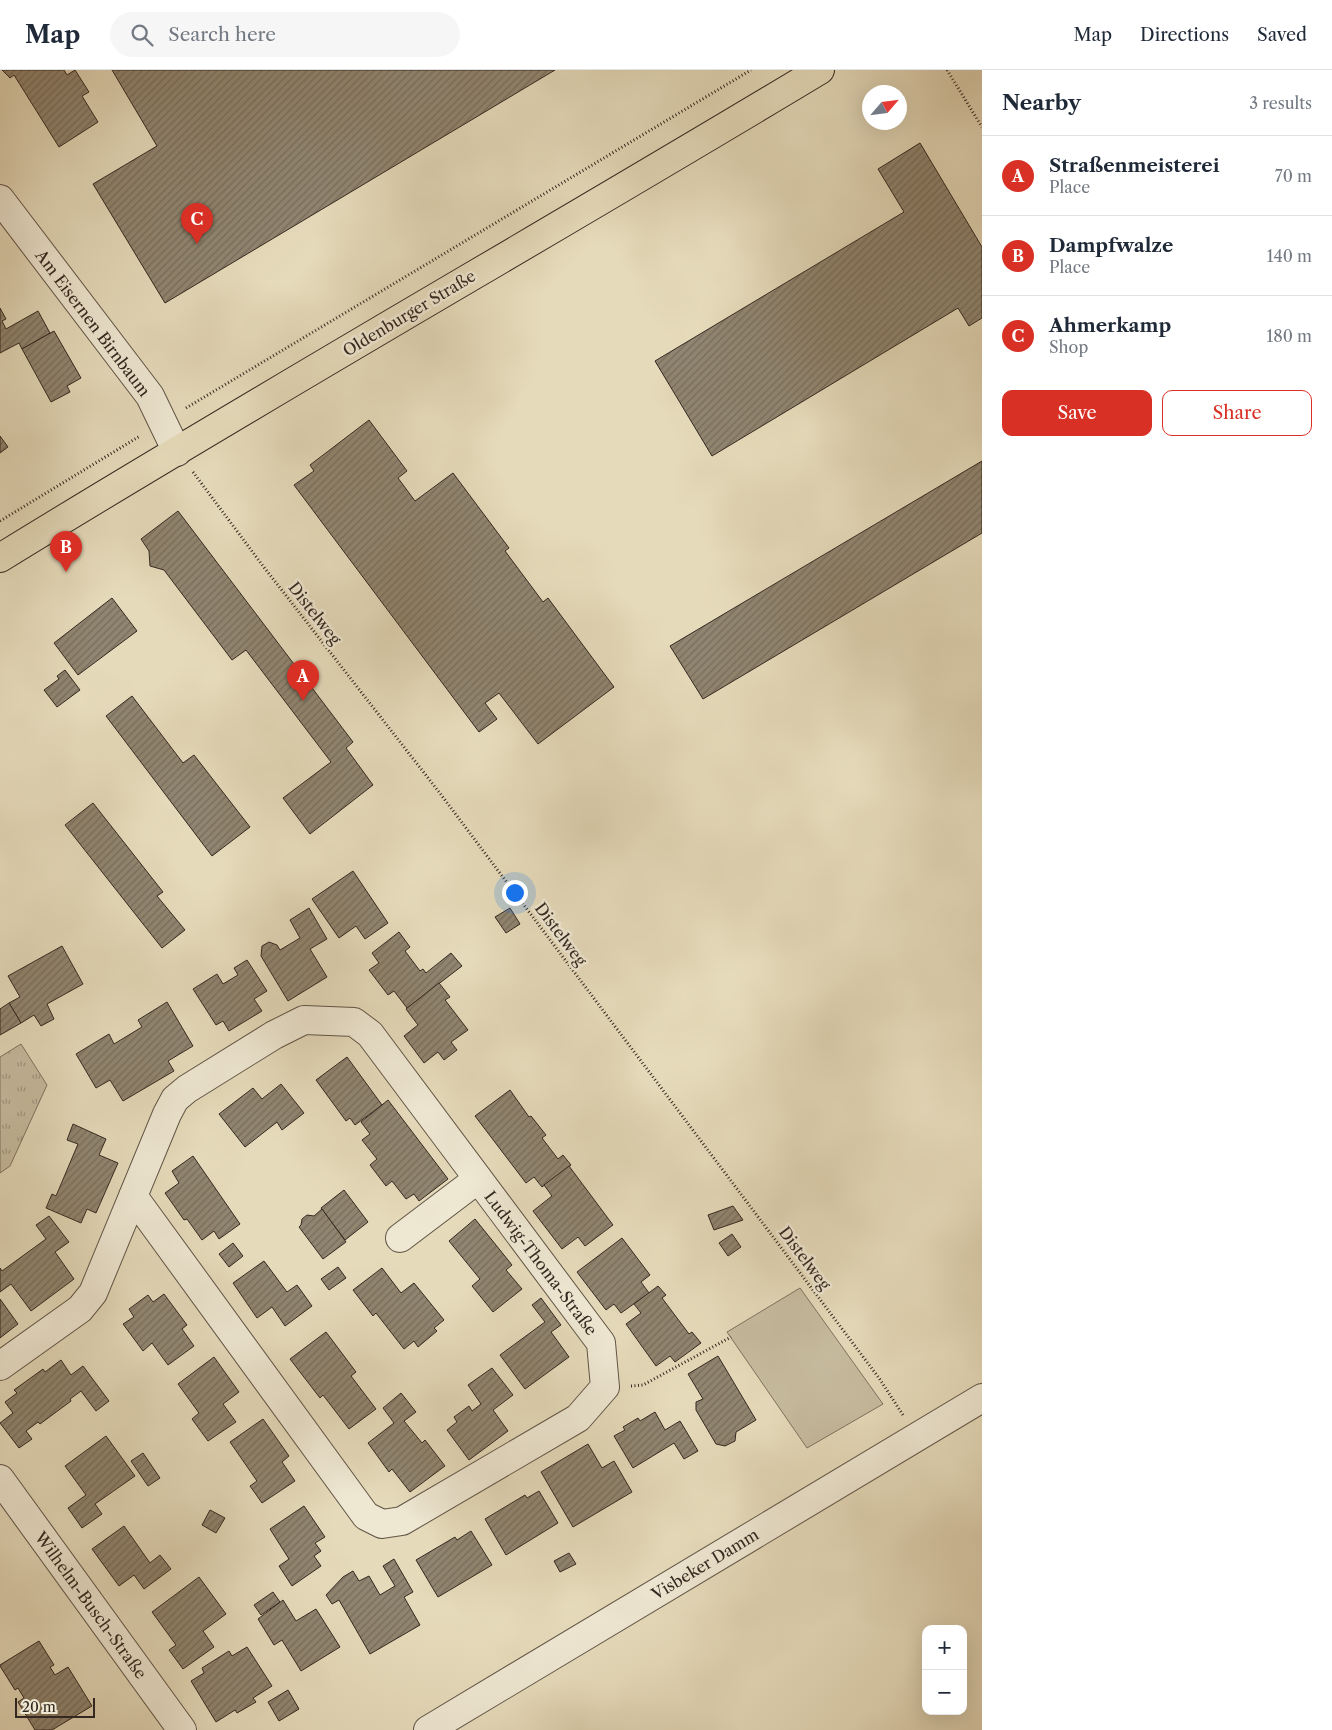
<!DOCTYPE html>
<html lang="en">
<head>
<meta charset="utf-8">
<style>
  :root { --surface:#fff; --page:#f6f6f7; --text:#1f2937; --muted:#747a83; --line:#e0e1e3; --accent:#d93025 }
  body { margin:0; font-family:"Libre Caslon Text",serif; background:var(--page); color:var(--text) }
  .controls { position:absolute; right:15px; bottom:15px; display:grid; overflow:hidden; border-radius:10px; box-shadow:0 5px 20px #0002 }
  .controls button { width:45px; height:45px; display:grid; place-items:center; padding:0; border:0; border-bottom:1px solid var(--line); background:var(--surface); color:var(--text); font:25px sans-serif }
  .compass { position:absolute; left:862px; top:15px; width:45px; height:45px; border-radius:50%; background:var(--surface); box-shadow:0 5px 20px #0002; rotate:62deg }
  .scale { position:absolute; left:15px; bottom:12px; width:80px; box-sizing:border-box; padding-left:5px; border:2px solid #342820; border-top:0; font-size:14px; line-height:18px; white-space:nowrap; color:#342820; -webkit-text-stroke:4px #eee7d2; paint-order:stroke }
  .you { position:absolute; left:514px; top:822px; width:18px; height:18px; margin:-12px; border:4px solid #fff; border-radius:50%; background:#1a73e8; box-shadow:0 0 0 8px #1a73e833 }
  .badge { display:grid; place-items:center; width:32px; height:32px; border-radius:50%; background:var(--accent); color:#fff; font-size:16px; font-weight:700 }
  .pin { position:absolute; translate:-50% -41px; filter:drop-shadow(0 1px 2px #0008) }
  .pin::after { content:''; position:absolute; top:26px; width:18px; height:15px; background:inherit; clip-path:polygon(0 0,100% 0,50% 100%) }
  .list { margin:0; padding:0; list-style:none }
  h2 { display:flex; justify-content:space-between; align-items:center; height:65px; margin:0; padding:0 20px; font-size:21px }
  h2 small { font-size:16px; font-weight:400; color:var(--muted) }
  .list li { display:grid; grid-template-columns:32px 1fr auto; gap:15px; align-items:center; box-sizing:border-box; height:80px; padding:0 20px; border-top:1px solid var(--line) }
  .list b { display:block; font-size:19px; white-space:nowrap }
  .list p { margin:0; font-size:16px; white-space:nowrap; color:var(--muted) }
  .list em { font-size:16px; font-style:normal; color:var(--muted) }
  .actions { display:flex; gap:10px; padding:15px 20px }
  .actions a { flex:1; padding:11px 0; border:1px solid var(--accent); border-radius:10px; text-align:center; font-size:18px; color:var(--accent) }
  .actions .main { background:var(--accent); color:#fff }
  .icon { flex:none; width:28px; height:28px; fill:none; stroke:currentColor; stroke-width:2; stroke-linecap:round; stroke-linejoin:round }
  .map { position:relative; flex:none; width:982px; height:1660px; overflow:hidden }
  header { display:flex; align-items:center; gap:30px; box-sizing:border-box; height:70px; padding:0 25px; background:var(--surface); border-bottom:1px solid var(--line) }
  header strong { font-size:24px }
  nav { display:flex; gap:28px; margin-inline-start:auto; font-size:18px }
  .search { width:350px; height:45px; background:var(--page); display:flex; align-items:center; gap:12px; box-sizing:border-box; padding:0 18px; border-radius:28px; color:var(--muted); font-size:19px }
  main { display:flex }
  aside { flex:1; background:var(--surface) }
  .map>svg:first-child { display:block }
</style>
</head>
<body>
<header>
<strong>Map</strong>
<div class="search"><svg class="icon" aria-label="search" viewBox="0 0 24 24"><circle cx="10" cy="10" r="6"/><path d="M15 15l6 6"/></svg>Search here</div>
<nav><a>Map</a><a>Directions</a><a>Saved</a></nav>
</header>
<main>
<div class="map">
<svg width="982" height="1660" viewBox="0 0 982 1660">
  <defs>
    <pattern id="grass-tufts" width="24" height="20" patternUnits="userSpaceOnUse" patternTransform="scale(1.25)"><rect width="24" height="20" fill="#c7bca0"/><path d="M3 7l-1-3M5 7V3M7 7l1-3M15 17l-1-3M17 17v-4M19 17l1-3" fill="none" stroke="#a29982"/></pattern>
    <pattern id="building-hatch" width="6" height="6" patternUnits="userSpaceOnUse" patternTransform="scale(1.25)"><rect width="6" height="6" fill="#908570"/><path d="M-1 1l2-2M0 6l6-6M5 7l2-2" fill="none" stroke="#766d5c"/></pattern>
  </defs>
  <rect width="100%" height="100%" fill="#e5daba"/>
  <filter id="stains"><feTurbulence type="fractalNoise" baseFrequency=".004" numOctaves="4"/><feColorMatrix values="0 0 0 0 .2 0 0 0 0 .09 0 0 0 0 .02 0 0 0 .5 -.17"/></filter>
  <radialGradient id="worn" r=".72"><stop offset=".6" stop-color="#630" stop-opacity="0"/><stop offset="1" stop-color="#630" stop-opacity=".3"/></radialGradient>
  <polygon fill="url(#grass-tufts)" stroke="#7e7260" points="21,974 47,1015 10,1096 0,1103 0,987"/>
  <polygon fill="#c7bca0" stroke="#7e7260" points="800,1218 883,1334 807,1378 727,1262"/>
  <g fill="url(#building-hatch)" stroke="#342820">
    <polygon points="2,0 64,0 67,5 75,0 89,22 82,26 98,52 59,77 14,5 10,8"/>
    <polygon points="112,0 555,0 165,233 93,114 157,76"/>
    <polygon points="920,73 982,177 982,248 969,256 958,238 712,386 655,291 904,142 878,99"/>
    <polygon points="0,238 6,249 2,251 6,259 38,241 50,263 22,279 19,273 0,283"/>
    <polygon points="54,261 81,308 67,316 70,322 51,332 22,279"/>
    <polygon points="369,350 407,401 398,408 415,431 453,403 509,478 505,481 543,532 548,528 614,617 538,674 499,623 485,633 497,649 479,662 294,415 314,401 310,395"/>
    <polygon points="0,366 8,377 0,383"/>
    <polygon points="982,391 982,463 703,629 670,576"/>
    <polygon points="178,441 353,672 346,678 373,715 310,764 283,728 331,692 246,580 232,590 164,500 150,496 149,481 141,469"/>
    <polygon points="112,528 137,561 78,605 54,573"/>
    <polygon points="65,600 80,620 57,637 44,620 59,609 57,606"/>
    <polygon points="132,626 183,693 194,685 250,757 212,786 106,646"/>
    <polygon points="93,733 163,822 157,826 185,860 162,878 65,755"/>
    <polygon points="353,801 388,853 365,869 356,856 339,868 312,829"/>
    <polygon points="309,838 327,869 310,879 327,907 288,931 261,886 262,876 269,872 277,875 280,880 300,868 290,850"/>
    <polygon points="510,838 520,854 506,863 495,847"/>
    <polygon points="399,862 410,877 405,881 420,901 423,899 426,903 451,883 462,896 407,938 394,921 388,925 369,900 379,893 372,883"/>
    <polygon points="62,876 83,914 47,934 54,949 41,956 34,945 21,953 9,933 20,927 8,906"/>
    <polygon points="247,890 267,921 254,929 262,941 229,961 223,951 216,955 193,919 217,904 223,914 238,905 234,898"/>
    <polygon points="439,913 450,927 445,930 468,960 451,972 457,980 444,990 438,982 424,993 404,966 418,955 406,939"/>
    <polygon points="167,932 193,976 168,991 174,1001 123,1031 110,1010 96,1018 76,984 109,964 114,974 142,957 138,950"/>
    <polygon points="9,933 21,953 0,965 0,939"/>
    <polygon points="347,987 382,1035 355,1055 350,1048 346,1051 316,1010"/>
    <polygon points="281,1014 304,1043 282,1060 277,1052 245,1077 219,1044 253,1018 262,1029"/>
    <polygon points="510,1020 529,1047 531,1046 546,1065 542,1068 558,1089 563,1085 571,1095 542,1117 534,1107 526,1113 475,1046"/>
    <polygon points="388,1030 448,1109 419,1131 414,1124 406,1129 392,1111 386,1116 370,1095 377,1089 362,1070 370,1064 361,1052"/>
    <polygon points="73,1054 106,1069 99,1085 118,1093 96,1143 87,1139 81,1153 46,1138 52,1124 56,1126 78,1074 67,1070"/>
    <polygon points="193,1086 240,1154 219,1169 214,1161 202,1170 187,1149 184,1150 165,1123 179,1113 172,1101"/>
    <polygon points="569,1096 613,1155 585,1176 578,1167 562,1179 533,1141 552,1126 544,1115"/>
    <polygon points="344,1120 368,1152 345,1170 321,1138"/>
    <polygon points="733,1136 743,1150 714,1160 708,1145"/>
    <polygon points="322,1139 346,1172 323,1189 299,1157 301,1155 302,1149 307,1145 314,1146"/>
    <polygon points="49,1146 69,1172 55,1182 74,1209 31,1241 11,1214 0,1222 0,1198 2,1201 46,1169 36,1155"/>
    <polygon points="475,1149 512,1195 506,1200 522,1219 493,1242 472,1216 480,1209 449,1171"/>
    <polygon points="732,1164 741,1177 728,1186 719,1173"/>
    <polygon points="622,1168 650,1205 641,1212 649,1223 621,1243 614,1234 606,1240 577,1202"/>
    <polygon points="233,1173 243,1186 229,1197 219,1184"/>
    <polygon points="264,1191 287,1222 297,1215 312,1236 285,1256 272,1237 257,1248 233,1213"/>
    <polygon points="338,1197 346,1208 329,1220 321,1209"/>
    <polygon points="382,1198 401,1223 414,1213 444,1250 434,1258 437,1261 418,1277 414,1271 404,1279 376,1243 373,1246 353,1220"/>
    <polygon points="658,1216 666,1225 662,1228 689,1264 692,1262 701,1273 675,1292 670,1286 656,1296 626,1254 641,1243 634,1234"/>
    <polygon points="164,1224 187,1255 182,1259 194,1276 168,1295 152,1273 143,1281 123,1254 134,1247 129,1239 148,1225 153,1232"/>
    <polygon points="541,1228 561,1255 551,1262 569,1287 525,1319 500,1285 545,1252 532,1235"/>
    <polygon points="0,1229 18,1254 0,1268"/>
    <polygon points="326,1262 356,1302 351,1306 376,1339 349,1359 323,1325 320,1328 290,1289"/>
    <polygon points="718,1286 756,1350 736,1362 735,1371 725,1376 716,1374 696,1340 696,1332 703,1329 688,1304"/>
    <polygon points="214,1287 239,1322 223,1334 236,1352 208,1371 192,1349 199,1343 178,1314"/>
    <polygon points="61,1290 71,1305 83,1296 109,1331 96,1341 81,1321 70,1329 71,1331 40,1354 38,1352 26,1361 32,1369 19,1378 0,1353 13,1343 5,1332 17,1323 14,1320 43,1299 45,1302"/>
    <polygon points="492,1298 513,1325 493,1340 508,1361 469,1390 447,1360 457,1352 454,1347 469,1336 472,1341 481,1334 468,1315"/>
    <polygon points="401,1323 416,1342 404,1351 422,1373 425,1370 445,1396 410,1422 392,1399 389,1402 368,1373 394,1353 383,1338"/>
    <polygon points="655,1342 665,1360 680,1351 698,1381 684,1389 674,1373 633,1398 614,1366 625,1360 623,1357 638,1348 640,1351"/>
    <polygon points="263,1349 289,1386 282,1392 295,1411 262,1433 250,1416 257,1411 230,1372"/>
    <polygon points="106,1366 135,1406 95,1434 102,1444 82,1458 68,1438 86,1425 65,1396"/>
    <polygon points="588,1374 602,1398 614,1391 632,1422 573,1457 541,1402"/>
    <polygon points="143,1383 160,1408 148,1416 131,1391"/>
    <polygon points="539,1421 558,1453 506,1485 485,1449 525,1425 527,1428"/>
    <polygon points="304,1436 325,1467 315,1473 321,1481 314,1486 321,1496 292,1516 279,1496 289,1489 270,1459"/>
    <polygon points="210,1440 225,1448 216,1463 202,1455"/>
    <polygon points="124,1456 150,1493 160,1485 171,1499 144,1519 134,1505 119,1516 92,1479"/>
    <polygon points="471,1461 492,1495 438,1527 416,1490 455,1467 457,1470"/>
    <polygon points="569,1483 576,1494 560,1502 554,1491"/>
    <polygon points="394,1489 413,1522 404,1527 420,1555 370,1584 339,1530 332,1534 326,1525 343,1507 353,1501 359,1511 369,1506 380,1525 395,1516 383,1496"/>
    <polygon points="199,1507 226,1544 203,1561 214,1577 183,1599 169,1580 176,1575 152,1542"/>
    <polygon points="273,1522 280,1532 261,1545 254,1535"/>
    <polygon points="283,1530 296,1551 316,1539 340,1577 301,1601 282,1570 274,1575 258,1549"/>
    <polygon points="39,1571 54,1595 50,1597 55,1605 68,1597 92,1636 52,1660 35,1660 18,1632 24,1628 18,1618 15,1620 0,1596 0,1595"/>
    <polygon points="247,1577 272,1616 253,1628 256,1632 237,1643 235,1640 216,1652 191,1611 204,1603 202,1598 229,1581 232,1586"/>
    <polygon points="288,1620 299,1639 279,1651 268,1632"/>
  </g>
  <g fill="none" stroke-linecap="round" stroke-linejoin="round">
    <g stroke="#605446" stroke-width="30">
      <g id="minor">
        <polyline points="0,129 150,326 177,382"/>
        <polyline points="400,1168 478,1109"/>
        <polyline points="0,1296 80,1239 93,1223 167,1044 175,1029 187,1019 274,965 304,950 354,952 370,964 601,1273 605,1317 578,1348 402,1451 382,1454 366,1446 133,1126"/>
        <polyline points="0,1409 182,1660"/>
        <polyline points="428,1660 982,1328"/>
      </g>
    </g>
    <g stroke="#342820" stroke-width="30">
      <path id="major" d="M0,488C271,321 548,164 820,0"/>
    </g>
    <g stroke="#342820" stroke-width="3" stroke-dasharray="1 2.5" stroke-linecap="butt">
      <polyline points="947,0 982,57"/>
      <polyline points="186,338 751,0"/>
      <polyline points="193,402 263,496 439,722 879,1308 903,1345"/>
      <polyline points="0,451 140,366"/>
      <polyline points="631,1316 643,1315 731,1267"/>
    </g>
    <use href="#minor" stroke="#eee7d2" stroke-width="28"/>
    <use href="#major" stroke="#e5daba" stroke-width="28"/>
  </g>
  <g text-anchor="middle" stroke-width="5" stroke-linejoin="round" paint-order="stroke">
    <g font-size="16" fill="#342820" stroke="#eee7d2">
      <text transform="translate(409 243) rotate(-31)" y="6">Oldenburger Straße</text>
      <text transform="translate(93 253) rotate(53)" y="6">Am Eisernen Birnbaum</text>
      <text transform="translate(315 543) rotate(52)" y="6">Distelweg</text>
      <text transform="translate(561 864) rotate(53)" y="6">Distelweg</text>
      <text transform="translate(805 1188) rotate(53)" y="6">Distelweg</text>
      <text transform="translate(541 1193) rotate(53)" y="6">Ludwig-Thoma-Straße</text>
      <text transform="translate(705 1494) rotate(-31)" y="6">Visbeker Damm</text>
      <text transform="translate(91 1535) rotate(54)" y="6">Wilhelm-Busch-Straße</text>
    </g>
  </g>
  <rect width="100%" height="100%" filter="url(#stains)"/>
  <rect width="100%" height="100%" fill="url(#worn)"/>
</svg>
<div class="controls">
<button>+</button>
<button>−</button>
</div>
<svg class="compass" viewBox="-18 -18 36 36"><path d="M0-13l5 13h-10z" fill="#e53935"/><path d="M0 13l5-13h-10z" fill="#747a83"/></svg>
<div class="scale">20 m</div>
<div class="you"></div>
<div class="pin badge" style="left:303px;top:631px">A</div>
<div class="pin badge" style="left:66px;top:502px">B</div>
<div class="pin badge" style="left:197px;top:174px">C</div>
</div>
<aside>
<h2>Nearby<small>3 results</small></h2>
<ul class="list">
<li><span class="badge">A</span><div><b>Straßenmeisterei</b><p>Place</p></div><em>70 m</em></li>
<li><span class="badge">B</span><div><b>Dampfwalze</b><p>Place</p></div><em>140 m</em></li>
<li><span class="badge">C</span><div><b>Ahmerkamp</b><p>Shop</p></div><em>180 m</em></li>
</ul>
<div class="actions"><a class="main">Save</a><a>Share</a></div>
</aside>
</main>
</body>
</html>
